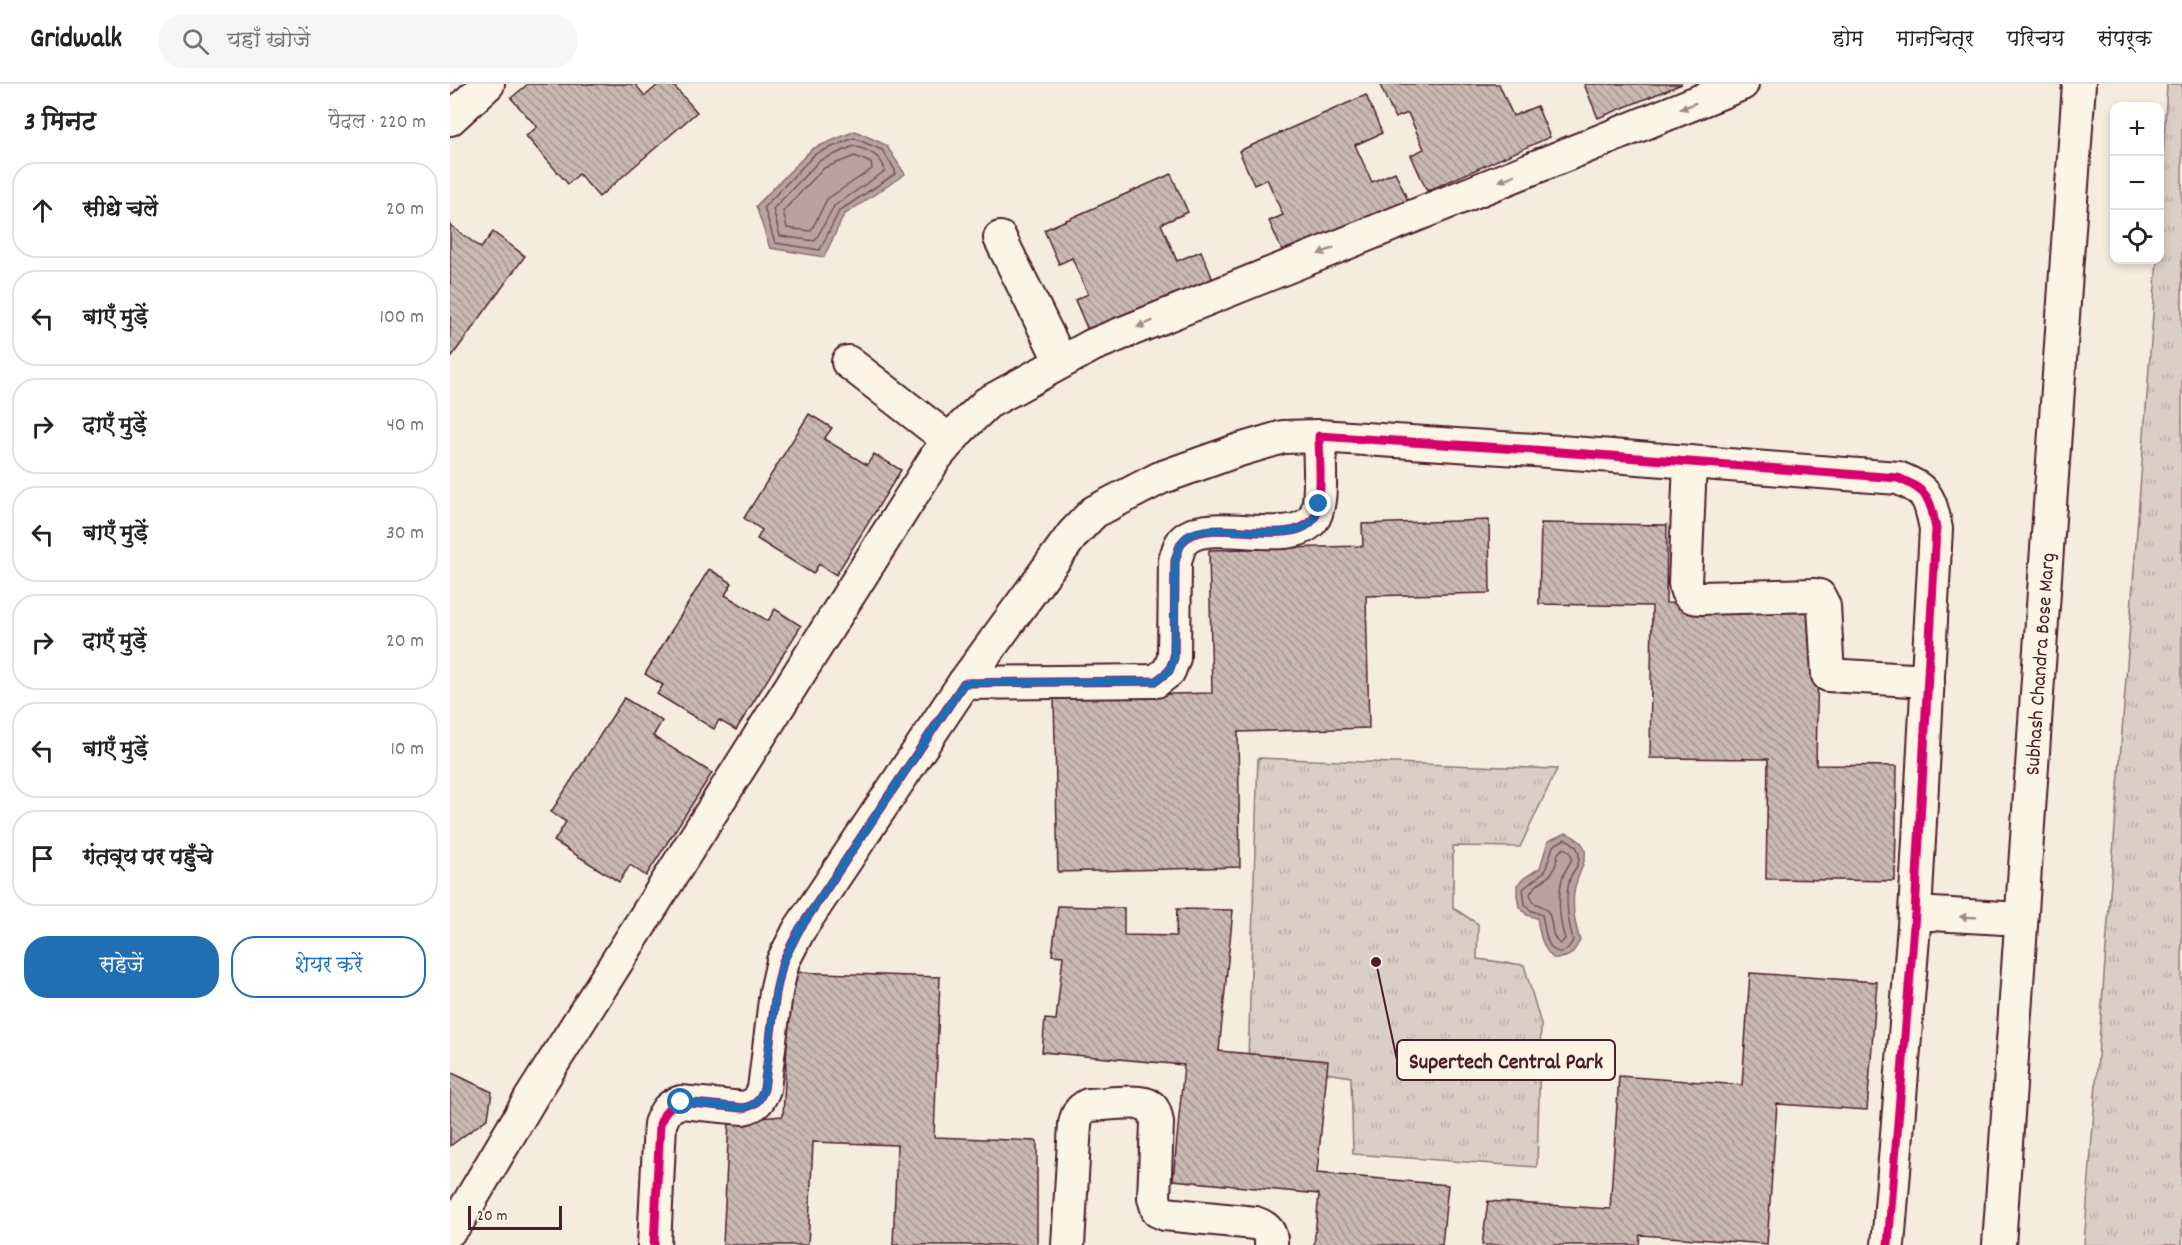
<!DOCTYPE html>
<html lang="hi">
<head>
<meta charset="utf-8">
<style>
  :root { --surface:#fff; --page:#f6f6f6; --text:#222; --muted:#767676; --line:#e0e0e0; --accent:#1f6fb2 }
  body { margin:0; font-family:Dekko,"Playpen Sans Deva",sans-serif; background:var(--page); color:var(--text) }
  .controls { position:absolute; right:18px; top:18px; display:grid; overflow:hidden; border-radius:12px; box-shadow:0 3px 9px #0003 }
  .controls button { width:54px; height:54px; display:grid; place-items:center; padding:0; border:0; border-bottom:2px solid var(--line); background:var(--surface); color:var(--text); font:30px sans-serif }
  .scale { position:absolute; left:18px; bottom:15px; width:94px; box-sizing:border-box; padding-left:6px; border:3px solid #4a1f2b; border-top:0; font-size:16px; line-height:21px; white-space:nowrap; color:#4a1f2b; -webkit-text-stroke:4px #fcf5e5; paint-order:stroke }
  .stop { position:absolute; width:18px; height:18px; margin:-14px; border:4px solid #1f6fb2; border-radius:50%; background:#fff }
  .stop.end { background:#1f6fb2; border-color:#fff; box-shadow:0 2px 6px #0008 }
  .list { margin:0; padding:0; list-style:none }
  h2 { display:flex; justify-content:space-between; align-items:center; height:78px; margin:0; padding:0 24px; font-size:26px }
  h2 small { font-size:20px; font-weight:400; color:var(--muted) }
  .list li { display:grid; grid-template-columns:39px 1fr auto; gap:18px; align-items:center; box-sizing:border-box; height:96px; margin:0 12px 12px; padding:0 12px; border:2px solid var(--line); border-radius:24px }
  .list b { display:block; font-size:22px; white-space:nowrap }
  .list em { font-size:20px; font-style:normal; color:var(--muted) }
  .actions { display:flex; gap:12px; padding:18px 24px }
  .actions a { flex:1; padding:14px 0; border:2px solid var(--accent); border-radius:24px; text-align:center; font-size:21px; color:var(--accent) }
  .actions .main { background:var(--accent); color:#fff }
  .icon { flex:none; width:33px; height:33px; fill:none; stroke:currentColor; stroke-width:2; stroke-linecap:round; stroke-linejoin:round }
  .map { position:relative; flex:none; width:1732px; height:1161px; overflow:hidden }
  header { display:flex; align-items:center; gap:36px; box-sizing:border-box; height:84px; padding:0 30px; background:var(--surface); border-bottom:2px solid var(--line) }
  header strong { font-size:28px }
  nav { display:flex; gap:33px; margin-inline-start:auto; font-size:21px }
  .search { width:420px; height:54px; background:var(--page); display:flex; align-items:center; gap:15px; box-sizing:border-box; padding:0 21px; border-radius:33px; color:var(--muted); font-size:22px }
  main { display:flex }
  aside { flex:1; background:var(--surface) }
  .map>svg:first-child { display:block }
</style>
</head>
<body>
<header>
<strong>Gridwalk</strong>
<div class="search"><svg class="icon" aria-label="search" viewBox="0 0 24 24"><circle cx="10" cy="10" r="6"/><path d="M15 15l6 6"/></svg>यहाँ खोजें</div>
<nav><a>होम</a><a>मानचित्र</a><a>परिचय</a><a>संपर्क</a></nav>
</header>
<main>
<aside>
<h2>3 मिनट<small>पैदल · 220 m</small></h2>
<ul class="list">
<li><svg class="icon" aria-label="ahead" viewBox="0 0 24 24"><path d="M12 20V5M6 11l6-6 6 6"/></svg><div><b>सीधे चलें</b></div><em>20 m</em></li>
<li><svg class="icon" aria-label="left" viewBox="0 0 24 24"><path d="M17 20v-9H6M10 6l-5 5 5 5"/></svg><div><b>बाएँ मुड़ें</b></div><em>100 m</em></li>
<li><svg class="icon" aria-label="right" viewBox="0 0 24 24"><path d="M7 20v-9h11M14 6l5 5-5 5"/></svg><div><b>दाएँ मुड़ें</b></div><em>40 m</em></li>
<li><svg class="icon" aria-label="left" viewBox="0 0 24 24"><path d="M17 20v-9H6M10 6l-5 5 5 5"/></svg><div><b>बाएँ मुड़ें</b></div><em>30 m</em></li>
<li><svg class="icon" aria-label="right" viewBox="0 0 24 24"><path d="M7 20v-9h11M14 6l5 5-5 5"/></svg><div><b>दाएँ मुड़ें</b></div><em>20 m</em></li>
<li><svg class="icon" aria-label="left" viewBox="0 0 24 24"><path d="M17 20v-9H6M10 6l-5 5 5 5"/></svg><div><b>बाएँ मुड़ें</b></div><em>10 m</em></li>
<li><svg class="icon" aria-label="arrive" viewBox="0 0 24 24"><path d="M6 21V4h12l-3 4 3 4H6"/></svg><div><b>गंतव्य पर पहुँचे</b></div></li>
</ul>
<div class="actions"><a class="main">सहेजें</a><a>शेयर करें</a></div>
</aside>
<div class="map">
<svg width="1732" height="1161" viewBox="0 0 1732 1161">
  <defs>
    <pattern id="grass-tufts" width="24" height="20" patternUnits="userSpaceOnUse" patternTransform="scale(1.5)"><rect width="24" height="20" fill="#dbcec4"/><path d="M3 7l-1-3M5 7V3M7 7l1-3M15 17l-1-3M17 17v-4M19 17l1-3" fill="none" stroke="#bdb0a9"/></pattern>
    <pattern id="building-back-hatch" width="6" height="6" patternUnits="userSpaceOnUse" patternTransform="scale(1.5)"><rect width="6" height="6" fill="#cab9b1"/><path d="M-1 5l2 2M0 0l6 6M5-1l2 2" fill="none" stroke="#a69690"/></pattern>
  </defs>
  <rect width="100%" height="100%" fill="#f5ecde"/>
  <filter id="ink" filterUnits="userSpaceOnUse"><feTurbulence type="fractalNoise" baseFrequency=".0167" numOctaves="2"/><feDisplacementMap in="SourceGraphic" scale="12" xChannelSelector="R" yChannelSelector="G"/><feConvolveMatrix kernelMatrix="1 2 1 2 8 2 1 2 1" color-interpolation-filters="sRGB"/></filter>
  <g filter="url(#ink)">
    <g fill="url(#grass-tufts)" stroke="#927678" stroke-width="1.5">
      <polygon points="1717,0 1732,0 1732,1161 1634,1161 1707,176 1710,176 1710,129"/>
      <polygon points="808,674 1107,685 1070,763 1003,762 1003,824 1028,840 1027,875 1074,881 1091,940 1087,1083 903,1070 901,993 798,976"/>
    </g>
    <g fill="#b8a39e" stroke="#8c6e70" stroke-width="1.5">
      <polygon points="405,47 436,61 455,90 394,131 374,173 320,164 306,122 362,65"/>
      <path d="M1116,749C1153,765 1126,784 1124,809C1122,825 1125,841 1130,856C1123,870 1120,875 1103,874C1091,862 1090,850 1087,834L1077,831L1069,823L1067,811V801L1074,794L1090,784L1098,757Z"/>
    </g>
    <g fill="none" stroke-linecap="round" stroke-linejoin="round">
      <g stroke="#765459" stroke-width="1.5">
        <polygon points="404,54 432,66 445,86 445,90 389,127 370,166 325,159 314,123 365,70"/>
        <path d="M404,62C418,66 433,72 435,87L384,122L365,157L330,152L323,125L369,77Z"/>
        <polygon points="405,72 421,79 422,85 377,115 361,147 337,144 333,127 374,84"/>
        <path d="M1115,755C1123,758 1129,764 1129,773C1130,782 1123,786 1120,794C1114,814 1118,837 1123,856C1120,862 1117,868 1110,868C1095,868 1095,841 1092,831L1080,826L1075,820L1073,805L1095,787L1103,762Z"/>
        <path d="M1114,764L1120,768L1122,774C1120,781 1115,785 1113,792C1107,811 1109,836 1115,855L1110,860C1094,847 1111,827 1084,819L1080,810C1089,792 1104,801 1108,769Z"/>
      </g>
    </g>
    <g fill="url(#building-back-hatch)" stroke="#4a1f2b" stroke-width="1.5">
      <polygon points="78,0 185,0 195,12 209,0 222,0 247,28 149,113 129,90 118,100 76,52 87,43 61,14"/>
      <polygon points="932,0 1049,0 1063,32 1087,22 1100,53 977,107 961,71 974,65 958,29 945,34 930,1"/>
      <polygon points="1134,0 1232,0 1148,34"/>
      <polygon points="916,11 932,49 905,61 922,98 945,88 959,119 835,173 819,137 833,131 817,95 804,101 789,67"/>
      <polygon points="721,90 738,128 711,140 727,177 751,167 764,198 641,253 625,216 638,210 622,174 609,180 594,146"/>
      <polygon points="0,141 31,164 43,148 75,172 2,272 0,270"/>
      <polygon points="359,330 382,344 374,355 417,381 424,370 451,386 386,491 369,480 363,490 307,455 312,446 294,434"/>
      <polygon points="1039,436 1040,509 916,512 919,644 788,648 790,783 608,788 604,613 762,609 759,466 913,462 912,440"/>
      <polygon points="1091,439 1217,441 1216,519 1369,521 1366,681 1447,682 1445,797 1316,795 1318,675 1200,674 1202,522 1089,520"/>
      <polygon points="259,485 282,499 275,511 318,537 325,525 351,542 286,646 269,636 264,645 207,610 213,601 195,590"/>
      <polygon points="174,614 212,637 203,652 262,689 196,792 180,781 169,798 104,757 116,738 101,728"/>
      <polygon points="608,822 674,824 674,851 726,852 727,825 783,826 769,967 878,977 867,1089 998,1101 992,1161 864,1161 869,1110 723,1096 734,981 592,968 595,935 606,936 613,872 602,871"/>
      <polygon points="341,888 490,893 484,1053 587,1057 587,1161 443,1161 447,1061 363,1058 358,1161 273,1161 279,1037 333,1032"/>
      <polygon points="1300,889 1427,898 1417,1026 1327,1020 1317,1160 1190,1151 1189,1161 1032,1161 1038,1117 1160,1125 1169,992 1292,1001"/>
      <polygon points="0,988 42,1008 38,1034 0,1062"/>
    </g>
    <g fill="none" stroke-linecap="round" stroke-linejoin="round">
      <g stroke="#4a1f2b" stroke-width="36">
        <g id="minor">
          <polyline points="0,35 38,0"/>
          <polyline points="550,154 611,278"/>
          <polyline points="398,278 500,357"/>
          <path d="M1240,378L1235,499C1236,510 1240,514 1251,514L1364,511L1369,512L1374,522L1378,591L1478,597"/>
          <polyline points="514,599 623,450 644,428 710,394 786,367 833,353 869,352"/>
          <polyline points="1465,829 1571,835"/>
          <polyline points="0,1146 8,1137 82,1012 486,373 509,346 537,319 643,261 1292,0"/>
          <path d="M204,1161L210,1040C215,1027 218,1022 231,1018L293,1024C306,1021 309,1017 314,1005L326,908L333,877L349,846L514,599L706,597L719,587L724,574L725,477C728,468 729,458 738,453C767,434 842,464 863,435C874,421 869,372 869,352L1084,366L1448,394C1478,406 1480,414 1486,445L1465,829L1438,1161"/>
          <path d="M618,1161L625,1040C627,1030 629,1026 638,1021C651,1021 691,1015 700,1022C705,1026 706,1033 707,1039L704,1114L708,1127L715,1130L805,1139C817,1143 822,1148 821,1161"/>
          <polyline points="1549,1161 1629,0"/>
        </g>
      </g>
      <use href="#minor" stroke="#fcf5e5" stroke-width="32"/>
      <g stroke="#fcf5e5" stroke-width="13">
        <path id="cycleway" d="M204,1161L210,1040C215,1027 218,1022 231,1018L293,1024C306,1021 309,1017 314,1005L326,908L333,877L349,846L514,599L706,597L719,587L724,574L725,477C728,468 729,458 738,453C767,434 842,464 863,435C874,421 869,372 869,352L1084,366L1448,394C1478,406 1480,414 1486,445L1465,829L1438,1161"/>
      </g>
      <use href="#cycleway" stroke="#d6006c" stroke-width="9"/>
    </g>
    <defs><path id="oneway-solid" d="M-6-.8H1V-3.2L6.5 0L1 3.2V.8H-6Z" transform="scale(1.5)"/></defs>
    <g fill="#a38a88">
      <use href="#oneway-solid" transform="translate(1238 22) rotate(158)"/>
      <use href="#oneway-solid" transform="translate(1057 94) rotate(158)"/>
      <use href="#oneway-solid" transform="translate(876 167) rotate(158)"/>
      <use href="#oneway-solid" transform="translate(695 240) rotate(158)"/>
      <use href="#oneway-solid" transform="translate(1518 833) rotate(-178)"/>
    </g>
  </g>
  <g fill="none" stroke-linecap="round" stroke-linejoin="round" filter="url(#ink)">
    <path stroke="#1f6fb2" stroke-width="8" d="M231,1018L293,1024C306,1021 309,1017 314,1005L326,908L333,878L349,846L514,599L706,597L719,587L724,574L725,477C728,468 730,458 738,452C767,434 847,465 865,433C867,430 868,424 869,420"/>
  </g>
  <g text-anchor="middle" stroke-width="6" stroke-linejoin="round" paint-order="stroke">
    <g font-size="21" fill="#4a1f2b" stroke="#fcf5e5">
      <text transform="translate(1589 580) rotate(-86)" y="7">Subhash Chandra Bose Marg</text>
    </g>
  </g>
  <path fill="none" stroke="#4a1f2b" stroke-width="2" d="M926 878L947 976"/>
  <circle fill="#4a1f2b" stroke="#fcf5e5" stroke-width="2" cx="926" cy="878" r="6"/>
  <rect fill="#fcf5e5" stroke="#4a1f2b" stroke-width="2" x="947" y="956" width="218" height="40" rx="6"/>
  <g font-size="22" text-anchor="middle" font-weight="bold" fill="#4a1f2b">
    <text x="1056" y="984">Supertech Central Park</text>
  </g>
</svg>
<div class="controls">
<button>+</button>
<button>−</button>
<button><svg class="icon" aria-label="locate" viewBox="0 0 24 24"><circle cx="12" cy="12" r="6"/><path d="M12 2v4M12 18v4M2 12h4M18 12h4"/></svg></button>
</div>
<div class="scale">20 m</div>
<div class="stop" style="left:231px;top:1018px"></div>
<div class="stop end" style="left:869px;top:420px"></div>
</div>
</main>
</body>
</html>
